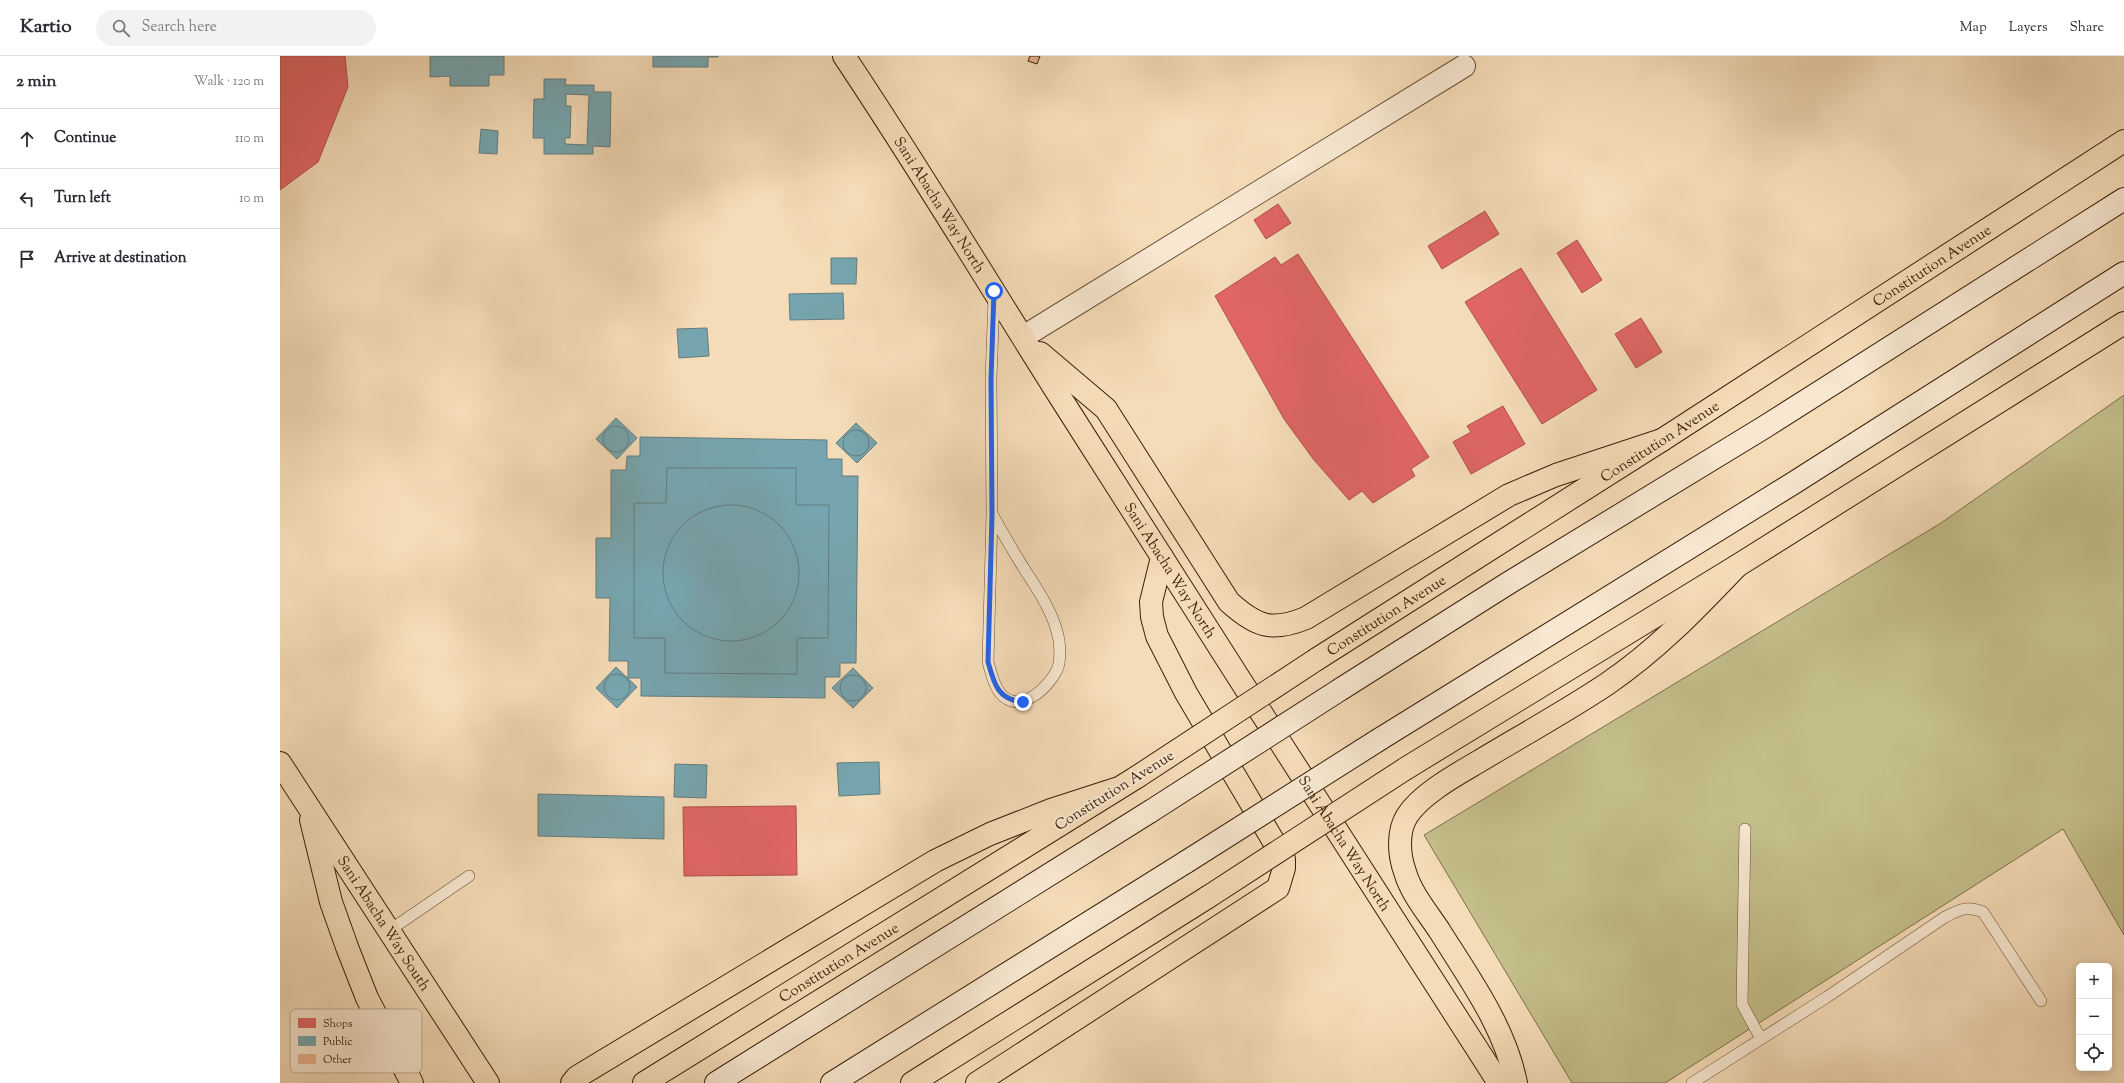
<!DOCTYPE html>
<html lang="en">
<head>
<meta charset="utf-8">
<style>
  :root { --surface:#fff; --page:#f2f2f3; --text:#2b2b33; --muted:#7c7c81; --line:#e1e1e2 }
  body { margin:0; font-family:"Sorts Mill Goudy",serif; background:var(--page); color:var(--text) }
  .controls { position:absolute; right:12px; bottom:12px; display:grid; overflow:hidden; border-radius:6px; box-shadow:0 2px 10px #0003 }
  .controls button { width:36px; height:36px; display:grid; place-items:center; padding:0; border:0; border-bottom:1px solid var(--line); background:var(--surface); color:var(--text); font:20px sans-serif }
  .stop { position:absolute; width:12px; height:12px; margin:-9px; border:3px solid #2563eb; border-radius:50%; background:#fff }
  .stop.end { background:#2563eb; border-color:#fff; box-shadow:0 1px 4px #0008 }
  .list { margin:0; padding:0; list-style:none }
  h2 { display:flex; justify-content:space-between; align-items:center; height:52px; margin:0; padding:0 16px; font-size:17px }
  h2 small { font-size:13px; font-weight:400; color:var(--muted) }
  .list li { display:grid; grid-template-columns:26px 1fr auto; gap:12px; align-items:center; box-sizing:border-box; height:60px; padding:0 16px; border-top:1px solid var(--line) }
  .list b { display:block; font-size:15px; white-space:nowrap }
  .list em { font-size:13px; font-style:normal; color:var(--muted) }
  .icon { flex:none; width:22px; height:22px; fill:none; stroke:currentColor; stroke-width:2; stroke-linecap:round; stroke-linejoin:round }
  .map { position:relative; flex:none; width:1844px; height:1027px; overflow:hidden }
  header { display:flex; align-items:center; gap:24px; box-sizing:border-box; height:56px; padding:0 20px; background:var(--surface); border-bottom:1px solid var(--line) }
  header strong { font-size:19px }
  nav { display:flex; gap:22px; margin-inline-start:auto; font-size:14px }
  .search { width:280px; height:36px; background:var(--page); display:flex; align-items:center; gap:10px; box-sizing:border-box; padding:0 14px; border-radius:22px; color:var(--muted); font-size:15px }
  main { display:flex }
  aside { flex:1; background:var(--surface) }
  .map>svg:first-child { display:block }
</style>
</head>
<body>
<header>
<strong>Kartio</strong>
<div class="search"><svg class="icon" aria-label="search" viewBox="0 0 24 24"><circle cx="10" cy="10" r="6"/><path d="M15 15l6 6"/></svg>Search here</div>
<nav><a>Map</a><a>Layers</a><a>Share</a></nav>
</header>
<main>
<aside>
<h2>2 min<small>Walk · 120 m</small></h2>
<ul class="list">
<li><svg class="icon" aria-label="ahead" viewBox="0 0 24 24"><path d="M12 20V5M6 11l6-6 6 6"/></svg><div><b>Continue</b></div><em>110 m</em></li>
<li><svg class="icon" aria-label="left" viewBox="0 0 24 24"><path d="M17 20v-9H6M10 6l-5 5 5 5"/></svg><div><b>Turn left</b></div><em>10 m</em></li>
<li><svg class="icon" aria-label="arrive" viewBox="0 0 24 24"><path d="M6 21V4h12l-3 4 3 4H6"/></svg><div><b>Arrive at destination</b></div></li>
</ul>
</aside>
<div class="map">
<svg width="1844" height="1027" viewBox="0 0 1844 1027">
  <rect width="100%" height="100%" fill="#f5dcb8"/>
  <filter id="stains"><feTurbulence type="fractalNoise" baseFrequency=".005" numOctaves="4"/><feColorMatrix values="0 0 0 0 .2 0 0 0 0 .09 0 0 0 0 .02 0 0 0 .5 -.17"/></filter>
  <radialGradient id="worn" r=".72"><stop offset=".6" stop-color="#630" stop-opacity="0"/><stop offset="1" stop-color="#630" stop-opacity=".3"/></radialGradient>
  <polygon fill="#c3be8a" stroke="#7e6e4a" points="1844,339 1844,879 1783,773 1385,1027 1292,1027 1144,779 1661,467"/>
  <g fill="#e06666" stroke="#ae514a">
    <polygon points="0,0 65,0 68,31 38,106 0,134"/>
    <polygon points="998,148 1011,167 986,183 974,164"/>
    <polygon points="1205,155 1219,178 1162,213 1148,190"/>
    <polygon points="1297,184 1322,224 1302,237 1277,197"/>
    <polygon points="1018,198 1149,401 1131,413 1135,420 1093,447 1082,435 1069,444 1034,404 1004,363 935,240 995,201 1001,209"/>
    <polygon points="1241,212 1317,334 1262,368 1185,246"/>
    <polygon points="1361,262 1382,296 1356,312 1335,278"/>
    <polygon points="1223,350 1245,388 1191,418 1173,386 1191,376 1187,370"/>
    <polygon points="516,750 517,819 404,820 403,751"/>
  </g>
  <g fill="#76a5af" stroke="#647d7e" fill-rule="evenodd">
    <polygon points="150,0 224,0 224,19 209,19 209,30 170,30 170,20 150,21"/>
    <polygon points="373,0 438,0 438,1 428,1 428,11 373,11"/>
    <path d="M264,23H286L285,29H314V36H331L330,91L313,90V98H264V82H253L254,43H264ZM286,38L309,39L307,89L285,88V82H290L291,50H286Z"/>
    <polygon points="201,73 218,75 217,98 199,97"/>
    <polygon points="551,202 577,202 576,228 551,228"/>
    <polygon points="563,237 564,263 510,264 509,238"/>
    <polygon points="427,272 429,300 399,302 397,273"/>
    <polygon points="336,362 357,382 337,403 316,383"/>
    <polygon points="576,367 597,387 577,407 556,387"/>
    <circle cx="336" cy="383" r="13"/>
    <circle cx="576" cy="387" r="13"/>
    <polygon points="360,381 547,384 547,403 562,403 562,420 578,420 576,607 560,607 560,621 545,621 545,642 361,640 361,622 348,622 348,605 329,605 330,542 316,542 316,482 331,482 331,414 346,414 347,400 360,400"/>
    <polygon points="387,412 516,412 516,449 549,449 548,582 517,582 517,618 385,617 385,582 354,582 354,447 386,447"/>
    <circle cx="451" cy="517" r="68"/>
    <polygon points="336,611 357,631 337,652 316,632"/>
    <polygon points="573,612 593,632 573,652 552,632"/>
    <circle cx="337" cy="631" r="13"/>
    <circle cx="573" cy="632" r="13"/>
    <polygon points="599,706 600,738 559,740 557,707"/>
    <polygon points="395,708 427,709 426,742 394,741"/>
    <polygon points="258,738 384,741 384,783 258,780"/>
  </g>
  <polygon fill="#e9b38e" stroke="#3a1f0a" points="750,0 760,0 757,8 748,5"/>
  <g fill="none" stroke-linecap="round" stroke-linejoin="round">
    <g stroke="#694e36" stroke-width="12">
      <g id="lane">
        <path d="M712,458C722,476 732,493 743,511C758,534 774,557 779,584C780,593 781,605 777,614C768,632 739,660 720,637C713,628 711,616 708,606L712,458L711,323L714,242"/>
        <polyline points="1465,773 1462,948 1481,983"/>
        <polyline points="110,874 189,820"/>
        <path d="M1412,1027L1547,941L1665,861C1680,854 1687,849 1703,856L1761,945"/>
      </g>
    </g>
    <g stroke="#694e36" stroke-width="24">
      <polyline id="street" points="743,281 1184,10"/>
    </g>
    <g stroke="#3a1f0a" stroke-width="24">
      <g id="secondary">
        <polyline points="1061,633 1227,528 1483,372 1844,143"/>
        <polyline points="1100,683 1512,428 1844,217"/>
        <polyline points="436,1027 871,755"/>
        <polyline points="552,1027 906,806"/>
      </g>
    </g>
    <g stroke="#3a1f0a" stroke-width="24">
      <g id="primary">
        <path id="s1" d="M1037,603L1382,384L1844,85"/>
        <polyline points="1125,713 1457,510 1844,267"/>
        <path id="s2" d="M364,1027L857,721"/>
        <polyline points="632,1027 928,841"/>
      </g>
    </g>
    <g stroke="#3a1f0a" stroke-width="24">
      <g id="highway">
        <path id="s3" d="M564,0C639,112 708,227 780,341C926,570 1071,799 1219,1027"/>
        <path d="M760,297L826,353L949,546C977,571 992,576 1026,562L1229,439L1276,419L1382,384"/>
        <path id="s4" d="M0,707L208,1027"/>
        <polyline points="31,764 51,846 67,891 87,942 132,1027"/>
        <polyline points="292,1027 297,1021 655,805 710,778 771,754 836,733"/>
        <polyline points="697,1027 998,832 1004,812 1004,803 906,637 877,580 872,561 871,546 882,501"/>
        <path d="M1236,1027C1225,971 1189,922 1159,874C1147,856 1131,837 1125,816C1119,799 1117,776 1127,760C1141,738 1176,719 1198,706C1241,680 1285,656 1327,628C1377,594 1415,554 1457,510"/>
      </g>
    </g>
    <use href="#lane" stroke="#f8e8d1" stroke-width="11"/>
    <use href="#street" stroke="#f8e8d1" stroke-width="22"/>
    <use href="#secondary" stroke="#f8e8d1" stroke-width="22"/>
    <use href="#primary" stroke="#f5dcb8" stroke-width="22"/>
    <use href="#highway" stroke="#f5dcb8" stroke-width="22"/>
    <g stroke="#3a1f0a" stroke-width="24" stroke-linecap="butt">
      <g id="secondary-bridge">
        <polyline points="871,755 1061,633"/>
        <polyline points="906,806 1100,683"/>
      </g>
    </g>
    <g stroke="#3a1f0a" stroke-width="24" stroke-linecap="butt">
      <g id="primary-bridge">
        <polyline points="857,721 1037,603"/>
        <polyline points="928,841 1125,713"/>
      </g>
    </g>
    <use href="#secondary-bridge" stroke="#f8e8d1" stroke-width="22"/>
    <use href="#primary-bridge" stroke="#f5dcb8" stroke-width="22"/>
  </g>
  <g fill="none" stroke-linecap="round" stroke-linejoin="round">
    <path stroke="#2563eb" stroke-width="5" d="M714,235L711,323L712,458L708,606C714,628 718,644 743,646"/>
  </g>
  <g text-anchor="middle" stroke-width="4" stroke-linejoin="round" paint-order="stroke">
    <g font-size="15" fill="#3a1f0a" stroke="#f8e8d1">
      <text dy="5" stroke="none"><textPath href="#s3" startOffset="177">Sani Abacha Way North</textPath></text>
      <text dy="5" stroke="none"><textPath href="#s1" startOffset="730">Constitution Avenue</textPath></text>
      <text dy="5" stroke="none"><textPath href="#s1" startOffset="406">Constitution Avenue</textPath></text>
      <text dy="5" stroke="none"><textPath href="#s3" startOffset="609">Sani Abacha Way North</textPath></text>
      <text dy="5" stroke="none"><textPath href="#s1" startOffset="82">Constitution Avenue</textPath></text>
      <text transform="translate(834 734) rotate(-32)" y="5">Constitution Avenue</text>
      <text dy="5" stroke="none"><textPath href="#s3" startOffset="933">Sani Abacha Way North</textPath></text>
      <text dy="5" stroke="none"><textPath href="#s4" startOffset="191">Sani Abacha Way South</textPath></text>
      <text dy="5" stroke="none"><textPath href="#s2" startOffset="229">Constitution Avenue</textPath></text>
    </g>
  </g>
  <rect x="10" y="953" width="132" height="64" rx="6" fill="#f8e8d1" stroke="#bfac95" stroke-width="1"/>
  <rect x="18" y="962" width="18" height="10" fill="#e06666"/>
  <rect x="18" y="980" width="18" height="10" fill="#76a5af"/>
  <rect x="18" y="998" width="18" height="10" fill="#e9b38e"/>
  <g font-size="11" fill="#3a1f0a">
    <text x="43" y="971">Shops</text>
    <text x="43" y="989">Public</text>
    <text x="43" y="1007">Other</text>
  </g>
  <rect width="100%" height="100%" filter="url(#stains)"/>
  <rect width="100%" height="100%" fill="url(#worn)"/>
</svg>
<div class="controls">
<button>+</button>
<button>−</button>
<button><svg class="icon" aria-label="locate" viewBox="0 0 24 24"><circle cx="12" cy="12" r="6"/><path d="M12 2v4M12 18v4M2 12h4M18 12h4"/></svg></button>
</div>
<div class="stop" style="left:714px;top:235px"></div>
<div class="stop end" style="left:743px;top:646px"></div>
</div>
</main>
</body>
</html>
